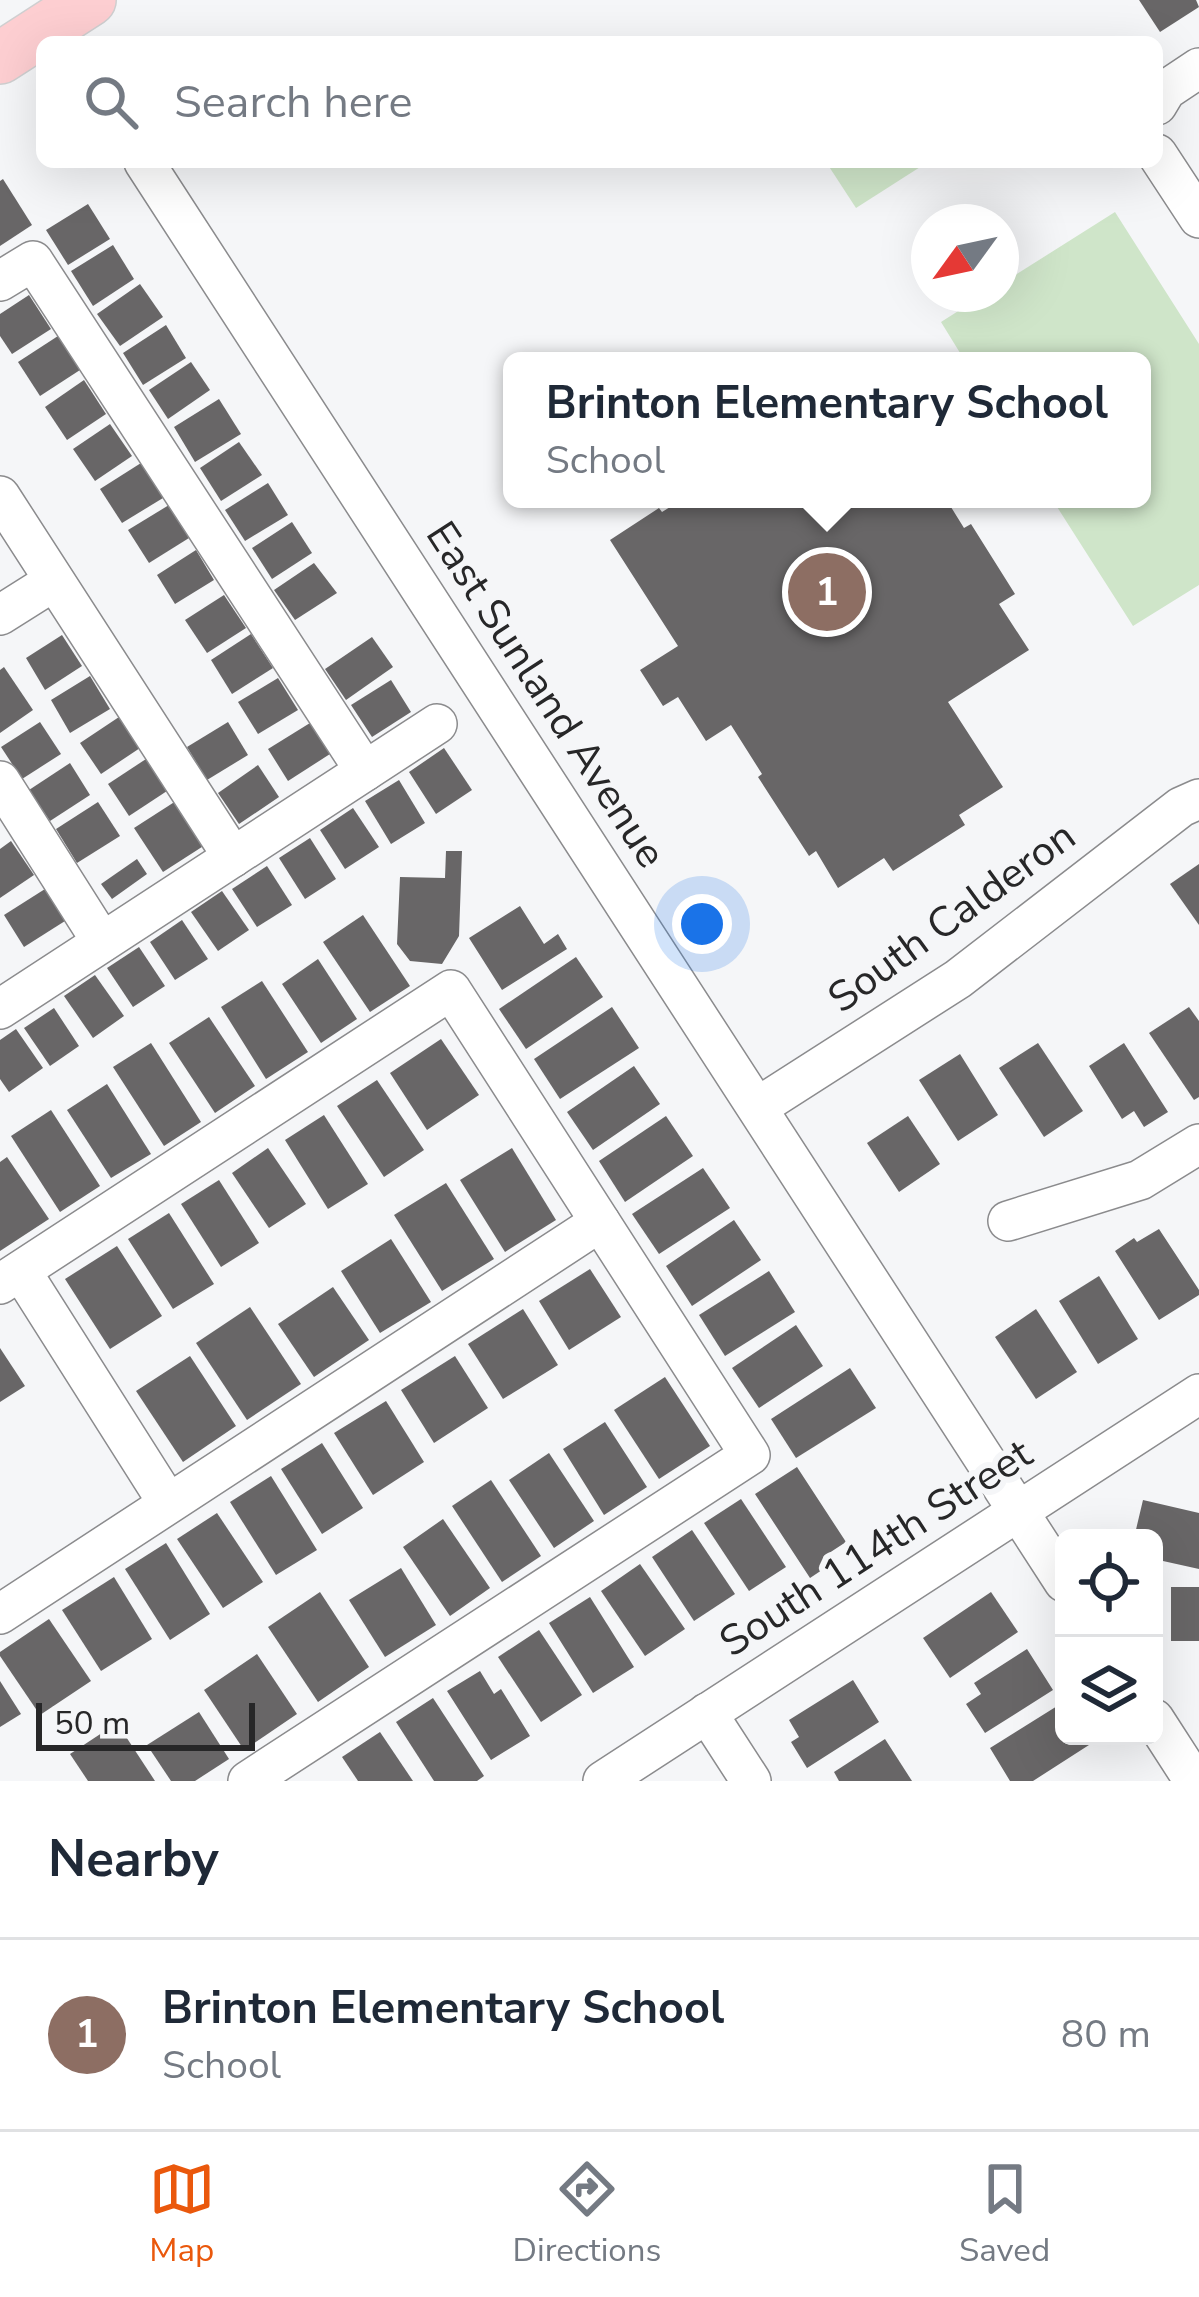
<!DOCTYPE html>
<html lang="en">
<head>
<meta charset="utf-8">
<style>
  :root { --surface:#fff; --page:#f2f2f3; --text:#1f2937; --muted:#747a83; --line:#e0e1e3; --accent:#ea580c }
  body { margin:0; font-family:"Nunito Sans",sans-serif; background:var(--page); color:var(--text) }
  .controls { position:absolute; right:36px; bottom:36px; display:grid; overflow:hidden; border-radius:18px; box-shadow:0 12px 48px #0002 }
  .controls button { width:108px; height:108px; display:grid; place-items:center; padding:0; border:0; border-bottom:3px solid var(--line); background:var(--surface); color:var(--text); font:60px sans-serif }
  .compass { position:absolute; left:911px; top:204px; width:108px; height:108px; border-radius:50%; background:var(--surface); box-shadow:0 12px 48px #0002; rotate:237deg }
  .scale { position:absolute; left:36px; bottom:30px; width:219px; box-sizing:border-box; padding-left:12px; border:6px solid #272728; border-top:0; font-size:33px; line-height:42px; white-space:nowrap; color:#272728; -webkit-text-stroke:9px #f5f6f8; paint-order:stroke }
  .you { position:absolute; left:702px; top:924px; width:42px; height:42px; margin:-30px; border:9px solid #fff; border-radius:50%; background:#1a73e8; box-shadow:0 0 0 18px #1a73e833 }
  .badge { display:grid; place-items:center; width:78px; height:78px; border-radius:50%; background:var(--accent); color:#fff; font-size:39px; font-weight:700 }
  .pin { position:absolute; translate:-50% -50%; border:6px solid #fff; box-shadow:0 3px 12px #0006 }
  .popup { position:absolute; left:503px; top:352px; width:648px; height:156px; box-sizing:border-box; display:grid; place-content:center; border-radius:18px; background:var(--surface); filter:drop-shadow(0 3px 9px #0005); font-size:39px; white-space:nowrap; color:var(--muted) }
  .popup b { font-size:45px; color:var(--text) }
  .popup::after { content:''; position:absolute; left:50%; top:100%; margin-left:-24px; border:24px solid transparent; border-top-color:var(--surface) }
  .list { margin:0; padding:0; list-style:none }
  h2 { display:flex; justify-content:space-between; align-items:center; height:156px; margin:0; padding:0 48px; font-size:51px }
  h2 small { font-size:39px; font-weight:400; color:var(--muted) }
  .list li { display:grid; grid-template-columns:78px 1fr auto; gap:36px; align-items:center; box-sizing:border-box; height:192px; padding:0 48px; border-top:3px solid var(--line) }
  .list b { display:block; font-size:45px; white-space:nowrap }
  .list p { margin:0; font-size:39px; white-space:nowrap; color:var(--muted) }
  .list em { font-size:39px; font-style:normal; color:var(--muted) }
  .icon { flex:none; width:66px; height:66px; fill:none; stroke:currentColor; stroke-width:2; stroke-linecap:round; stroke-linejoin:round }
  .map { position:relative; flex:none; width:1199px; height:1781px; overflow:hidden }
  .search { position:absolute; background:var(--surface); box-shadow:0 12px 48px #0002; left:36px; right:36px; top:36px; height:132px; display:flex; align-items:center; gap:30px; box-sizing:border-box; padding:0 42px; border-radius:18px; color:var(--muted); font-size:45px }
  .sheet { height:348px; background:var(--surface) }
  nav { display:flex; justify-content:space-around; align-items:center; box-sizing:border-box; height:168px; border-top:3px solid var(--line); background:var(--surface); font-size:33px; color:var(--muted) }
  nav a { display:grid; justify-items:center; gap:6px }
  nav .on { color:var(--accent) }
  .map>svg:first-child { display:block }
</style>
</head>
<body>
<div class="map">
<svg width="1199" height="1781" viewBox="0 0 1199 1781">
  <rect width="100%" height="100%" fill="#f5f6f8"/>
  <g fill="#cfe5c9">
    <polygon points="826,162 928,162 856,208"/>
    <polygon points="1115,212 1199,344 1199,585 1133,626 1052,499 1142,499 1142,361 965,361 941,322 985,294 1001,294 1001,284"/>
  </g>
  <g fill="#686667">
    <polygon points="1139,0 1196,0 1199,7 1160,32"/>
    <polygon points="3,179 32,225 0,246 0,181"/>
    <polygon points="88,204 110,239 68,265 46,230"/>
    <polygon points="113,245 134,279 93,306 71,271"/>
    <polygon points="140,284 163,317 120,346 97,314"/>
    <polygon points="29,295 51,329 12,354 0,336 0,314"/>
    <polygon points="166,325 186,358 143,385 123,353"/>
    <polygon points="58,336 80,370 40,396 18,362"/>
    <polygon points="191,362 210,390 168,419 149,390"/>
    <polygon points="84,380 106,414 67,440 45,407"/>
    <polygon points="219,399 241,434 195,462 174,427"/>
    <polygon points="110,424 132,456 95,481 73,449"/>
    <polygon points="239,442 262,475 221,501 200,468"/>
    <polygon points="141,463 163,498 122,523 100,489"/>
    <polygon points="268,483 288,515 245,541 225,510"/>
    <polygon points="683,499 946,499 964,528 971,524 1015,594 999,604 1029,650 948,702 1003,787 959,815 965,825 893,871 884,858 838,888 816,851 809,856 758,777 762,774 731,725 706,741 678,697 663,706 640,670 678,646 610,540 659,508 662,512"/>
    <polygon points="169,505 189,538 149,563 128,530"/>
    <polygon points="292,522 312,553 272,579 252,548"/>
    <polygon points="196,550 214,580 175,604 157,575"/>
    <polygon points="314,563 337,593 295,620 274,590"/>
    <polygon points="224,595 246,628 207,653 185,620"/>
    <polygon points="251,634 273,668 232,694 211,660"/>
    <polygon points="62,635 82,666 45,690 26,658"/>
    <polygon points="372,637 393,667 346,700 325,669"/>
    <polygon points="4,667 33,710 0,733 0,670"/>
    <polygon points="90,676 110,709 70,733 51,700"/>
    <polygon points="278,678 298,710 258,734 238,702"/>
    <polygon points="391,680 411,712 372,737 351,705"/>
    <polygon points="119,717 140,748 101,774 80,743"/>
    <polygon points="40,722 61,754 22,779 1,747"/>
    <polygon points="228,722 248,755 207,780 187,747"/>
    <polygon points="310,723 330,754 288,781 268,749"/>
    <polygon points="444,748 472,790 436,814 409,772"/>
    <polygon points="146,759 167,791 129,816 108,784"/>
    <polygon points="70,763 90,795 50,821 29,790"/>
    <polygon points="258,765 279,797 239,824 218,793"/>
    <polygon points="399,780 425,823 391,844 365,801"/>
    <polygon points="176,801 205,845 163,872 134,828"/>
    <polygon points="98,802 120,836 77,863 56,829"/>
    <polygon points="353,808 379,847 345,869 320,830"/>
    <polygon points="310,838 336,879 305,899 279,858"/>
    <polygon points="11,841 34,875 0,898 0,849"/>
    <polygon points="446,851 462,851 459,936 442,964 410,961 397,944 400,877 445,878"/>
    <polygon points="137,859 147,874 112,899 101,884"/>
    <polygon points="1199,864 1199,925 1170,884"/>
    <polygon points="267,866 292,905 257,927 232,889"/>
    <polygon points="45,889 65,921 24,947 4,915"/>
    <polygon points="222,891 249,930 218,951 191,912"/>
    <polygon points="520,906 544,944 558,934 567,949 502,990 469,938"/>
    <polygon points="363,915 410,986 370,1012 323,942"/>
    <polygon points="182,920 208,959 175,980 150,942"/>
    <polygon points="139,947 165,986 133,1007 107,968"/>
    <polygon points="576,957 603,997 526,1049 499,1009"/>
    <polygon points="318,959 357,1019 321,1043 282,984"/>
    <polygon points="95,975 124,1016 93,1038 64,996"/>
    <polygon points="262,981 308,1052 266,1079 221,1007"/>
    <polygon points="612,1007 639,1048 560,1099 534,1059"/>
    <polygon points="1189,1007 1199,1021 1199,1097 1194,1100 1149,1033"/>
    <polygon points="54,1008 79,1046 50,1066 24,1028"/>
    <polygon points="209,1017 255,1086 215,1113 169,1043"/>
    <polygon points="16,1029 43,1068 9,1092 0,1079 0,1040"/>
    <polygon points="441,1039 479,1095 427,1130 390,1073"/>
    <polygon points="151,1043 201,1122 164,1146 113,1067"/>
    <polygon points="1038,1043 1083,1111 1044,1137 999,1068"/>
    <polygon points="1124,1043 1168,1112 1144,1127 1134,1111 1122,1119 1089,1066"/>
    <polygon points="960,1054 998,1115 958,1141 919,1080"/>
    <polygon points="634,1066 660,1104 593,1150 567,1112"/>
    <polygon points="377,1080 424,1150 384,1177 337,1106"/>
    <polygon points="107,1084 151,1154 111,1178 67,1110"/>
    <polygon points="51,1110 100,1186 60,1212 11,1136"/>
    <polygon points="324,1115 368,1184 328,1209 285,1140"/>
    <polygon points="666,1116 693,1156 625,1202 599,1161"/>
    <polygon points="908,1116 940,1164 899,1192 867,1143"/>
    <polygon points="268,1148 306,1204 269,1228 232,1173"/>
    <polygon points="512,1148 556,1220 505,1252 460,1180"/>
    <polygon points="7,1157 49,1219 0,1251 0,1162"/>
    <polygon points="703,1168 730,1208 659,1254 632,1214"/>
    <polygon points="219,1180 259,1243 221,1267 181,1204"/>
    <polygon points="446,1183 494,1259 442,1291 394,1215"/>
    <polygon points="169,1213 214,1284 173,1309 128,1239"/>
    <polygon points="734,1220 761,1260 692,1306 666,1266"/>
    <polygon points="1159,1229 1199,1290 1199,1295 1159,1320 1115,1251 1134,1238 1137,1242"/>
    <polygon points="391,1239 431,1302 380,1333 341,1271"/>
    <polygon points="117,1246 162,1316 110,1349 65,1279"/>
    <polygon points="590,1269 621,1317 569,1350 539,1301"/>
    <polygon points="769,1271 795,1312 725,1356 699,1315"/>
    <polygon points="1099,1276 1138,1339 1098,1364 1059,1301"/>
    <polygon points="333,1287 369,1340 314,1377 278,1324"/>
    <polygon points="250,1307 301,1384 247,1420 196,1343"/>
    <polygon points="523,1309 558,1365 503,1399 468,1344"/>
    <polygon points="1036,1309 1077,1372 1036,1399 995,1337"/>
    <polygon points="796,1325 823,1366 759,1408 732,1368"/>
    <polygon points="0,1348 25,1386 0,1402"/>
    <polygon points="190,1356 236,1426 183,1462 136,1391"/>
    <polygon points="455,1356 488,1408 434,1443 401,1390"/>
    <polygon points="850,1368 876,1408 796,1458 771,1419"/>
    <polygon points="665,1377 710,1446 659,1479 614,1410"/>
    <polygon points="386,1401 424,1462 373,1495 334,1433"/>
    <polygon points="605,1422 647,1487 604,1515 563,1449"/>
    <polygon points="322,1443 363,1508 322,1534 281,1469"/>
    <polygon points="549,1453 594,1521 554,1548 509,1480"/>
    <polygon points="797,1467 846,1542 823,1557 828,1566 810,1578 755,1494"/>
    <polygon points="271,1476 317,1550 276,1575 230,1502"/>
    <polygon points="491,1480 541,1556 502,1582 452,1506"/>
    <polygon points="741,1499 786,1567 749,1591 704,1523"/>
    <polygon points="1143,1500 1199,1513 1199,1569 1154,1559 1154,1538 1134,1538"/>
    <polygon points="217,1513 263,1582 223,1608 177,1539"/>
    <polygon points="443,1519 490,1588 450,1616 403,1547"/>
    <polygon points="692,1530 735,1594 694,1621 652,1557"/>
    <polygon points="166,1543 210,1614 170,1640 125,1569"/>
    <polygon points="640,1564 685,1629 645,1656 601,1591"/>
    <polygon points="401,1568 436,1625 385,1657 349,1600"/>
    <polygon points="114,1577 152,1639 101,1671 62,1610"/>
    <rect x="1171" y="1587" width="28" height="54"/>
    <polygon points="320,1592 369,1667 318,1702 268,1627"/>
    <polygon points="991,1592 1018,1632 950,1678 923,1638"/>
    <polygon points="590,1597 634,1667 593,1693 549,1623"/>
    <polygon points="49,1619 91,1681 40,1715 0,1656 0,1652"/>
    <polygon points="539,1630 582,1695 541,1722 498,1657"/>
    <polygon points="1027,1649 1053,1690 985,1733 966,1704 981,1694 974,1683"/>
    <polygon points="257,1654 297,1714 244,1750 204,1690"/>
    <polygon points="480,1671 494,1694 501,1689 530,1736 491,1760 447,1691"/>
    <polygon points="853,1680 879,1722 807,1768 791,1742 799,1737 789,1720"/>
    <polygon points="0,1681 21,1714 0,1727"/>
    <polygon points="433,1698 484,1776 477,1781 434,1781 396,1722"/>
    <polygon points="1062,1703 1064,1736 1083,1736 1089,1745 1033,1781 1010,1781 990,1748"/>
    <polygon points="199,1712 229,1759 195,1781 171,1781 147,1745"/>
    <polygon points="117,1723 155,1781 88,1781 70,1754"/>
    <polygon points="380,1732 413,1781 358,1781 342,1757"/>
    <polygon points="885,1739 912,1781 839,1781 834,1772"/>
  </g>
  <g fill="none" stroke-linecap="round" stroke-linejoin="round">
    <g stroke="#8b8b8d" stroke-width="42">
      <g id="minor">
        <polyline points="1157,105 1166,90 1199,68"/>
        <polyline points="1157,154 1199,218"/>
        <polyline points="144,162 1064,1582"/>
        <polyline points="0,281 33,261 365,771"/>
        <polyline points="0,496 233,857"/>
        <polyline points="0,615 54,581"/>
        <polyline points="0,781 102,942"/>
        <polyline points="0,1009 437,724"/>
        <polyline points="758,1107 958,979 1181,807 1199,799"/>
        <polyline points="1008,1221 1140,1180 1199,1144"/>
        <polyline points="21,1271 168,1503"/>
        <polyline points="0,1284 451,990 750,1455 248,1781"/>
        <polyline points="0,1614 600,1222"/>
        <polyline points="707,1713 751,1781"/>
        <polyline points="1154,1719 1194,1781"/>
        <polyline points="603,1781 1199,1394"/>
      </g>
    </g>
    <g stroke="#cfcfd0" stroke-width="54">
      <polyline id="major" points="0,58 90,0"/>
    </g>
    <use href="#minor" stroke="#fff" stroke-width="39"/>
    <use href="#major" stroke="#fdced1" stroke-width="51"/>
  </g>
  <g text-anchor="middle" stroke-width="12" stroke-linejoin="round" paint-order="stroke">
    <g font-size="42" fill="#272728" stroke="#f5f6f8">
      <text transform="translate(547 694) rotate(57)" y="15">East Sunland Avenue</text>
      <text transform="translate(951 916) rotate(-36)" y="15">South Calderon</text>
      <text transform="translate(875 1547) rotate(-33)" y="15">South 114th Street</text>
    </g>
  </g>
</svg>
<div class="controls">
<button><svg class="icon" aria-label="locate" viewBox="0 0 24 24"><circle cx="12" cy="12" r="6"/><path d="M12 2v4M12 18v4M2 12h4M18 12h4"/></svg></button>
<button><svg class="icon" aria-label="layers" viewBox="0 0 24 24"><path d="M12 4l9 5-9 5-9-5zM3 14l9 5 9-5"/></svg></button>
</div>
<svg class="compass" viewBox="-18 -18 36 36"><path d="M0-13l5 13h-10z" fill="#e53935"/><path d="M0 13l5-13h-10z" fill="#747a83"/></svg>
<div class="scale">50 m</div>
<div class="you"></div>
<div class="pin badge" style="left:827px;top:592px;background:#8d6e63">1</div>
<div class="popup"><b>Brinton Elementary School</b>School</div>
<div class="search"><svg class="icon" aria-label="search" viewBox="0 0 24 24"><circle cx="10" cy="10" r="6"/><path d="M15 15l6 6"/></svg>Search here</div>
</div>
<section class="sheet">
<h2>Nearby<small></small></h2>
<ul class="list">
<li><span class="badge" style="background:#8d6e63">1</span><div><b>Brinton Elementary School</b><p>School</p></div><em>80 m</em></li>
</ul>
</section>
<nav>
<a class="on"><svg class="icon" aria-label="map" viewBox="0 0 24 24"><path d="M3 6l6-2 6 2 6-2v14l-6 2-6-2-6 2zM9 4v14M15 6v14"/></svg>Map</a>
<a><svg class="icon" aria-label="directions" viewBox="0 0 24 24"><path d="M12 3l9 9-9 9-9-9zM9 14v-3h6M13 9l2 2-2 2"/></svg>Directions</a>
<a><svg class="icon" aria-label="saved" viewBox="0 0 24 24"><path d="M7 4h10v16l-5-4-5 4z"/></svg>Saved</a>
</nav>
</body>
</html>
